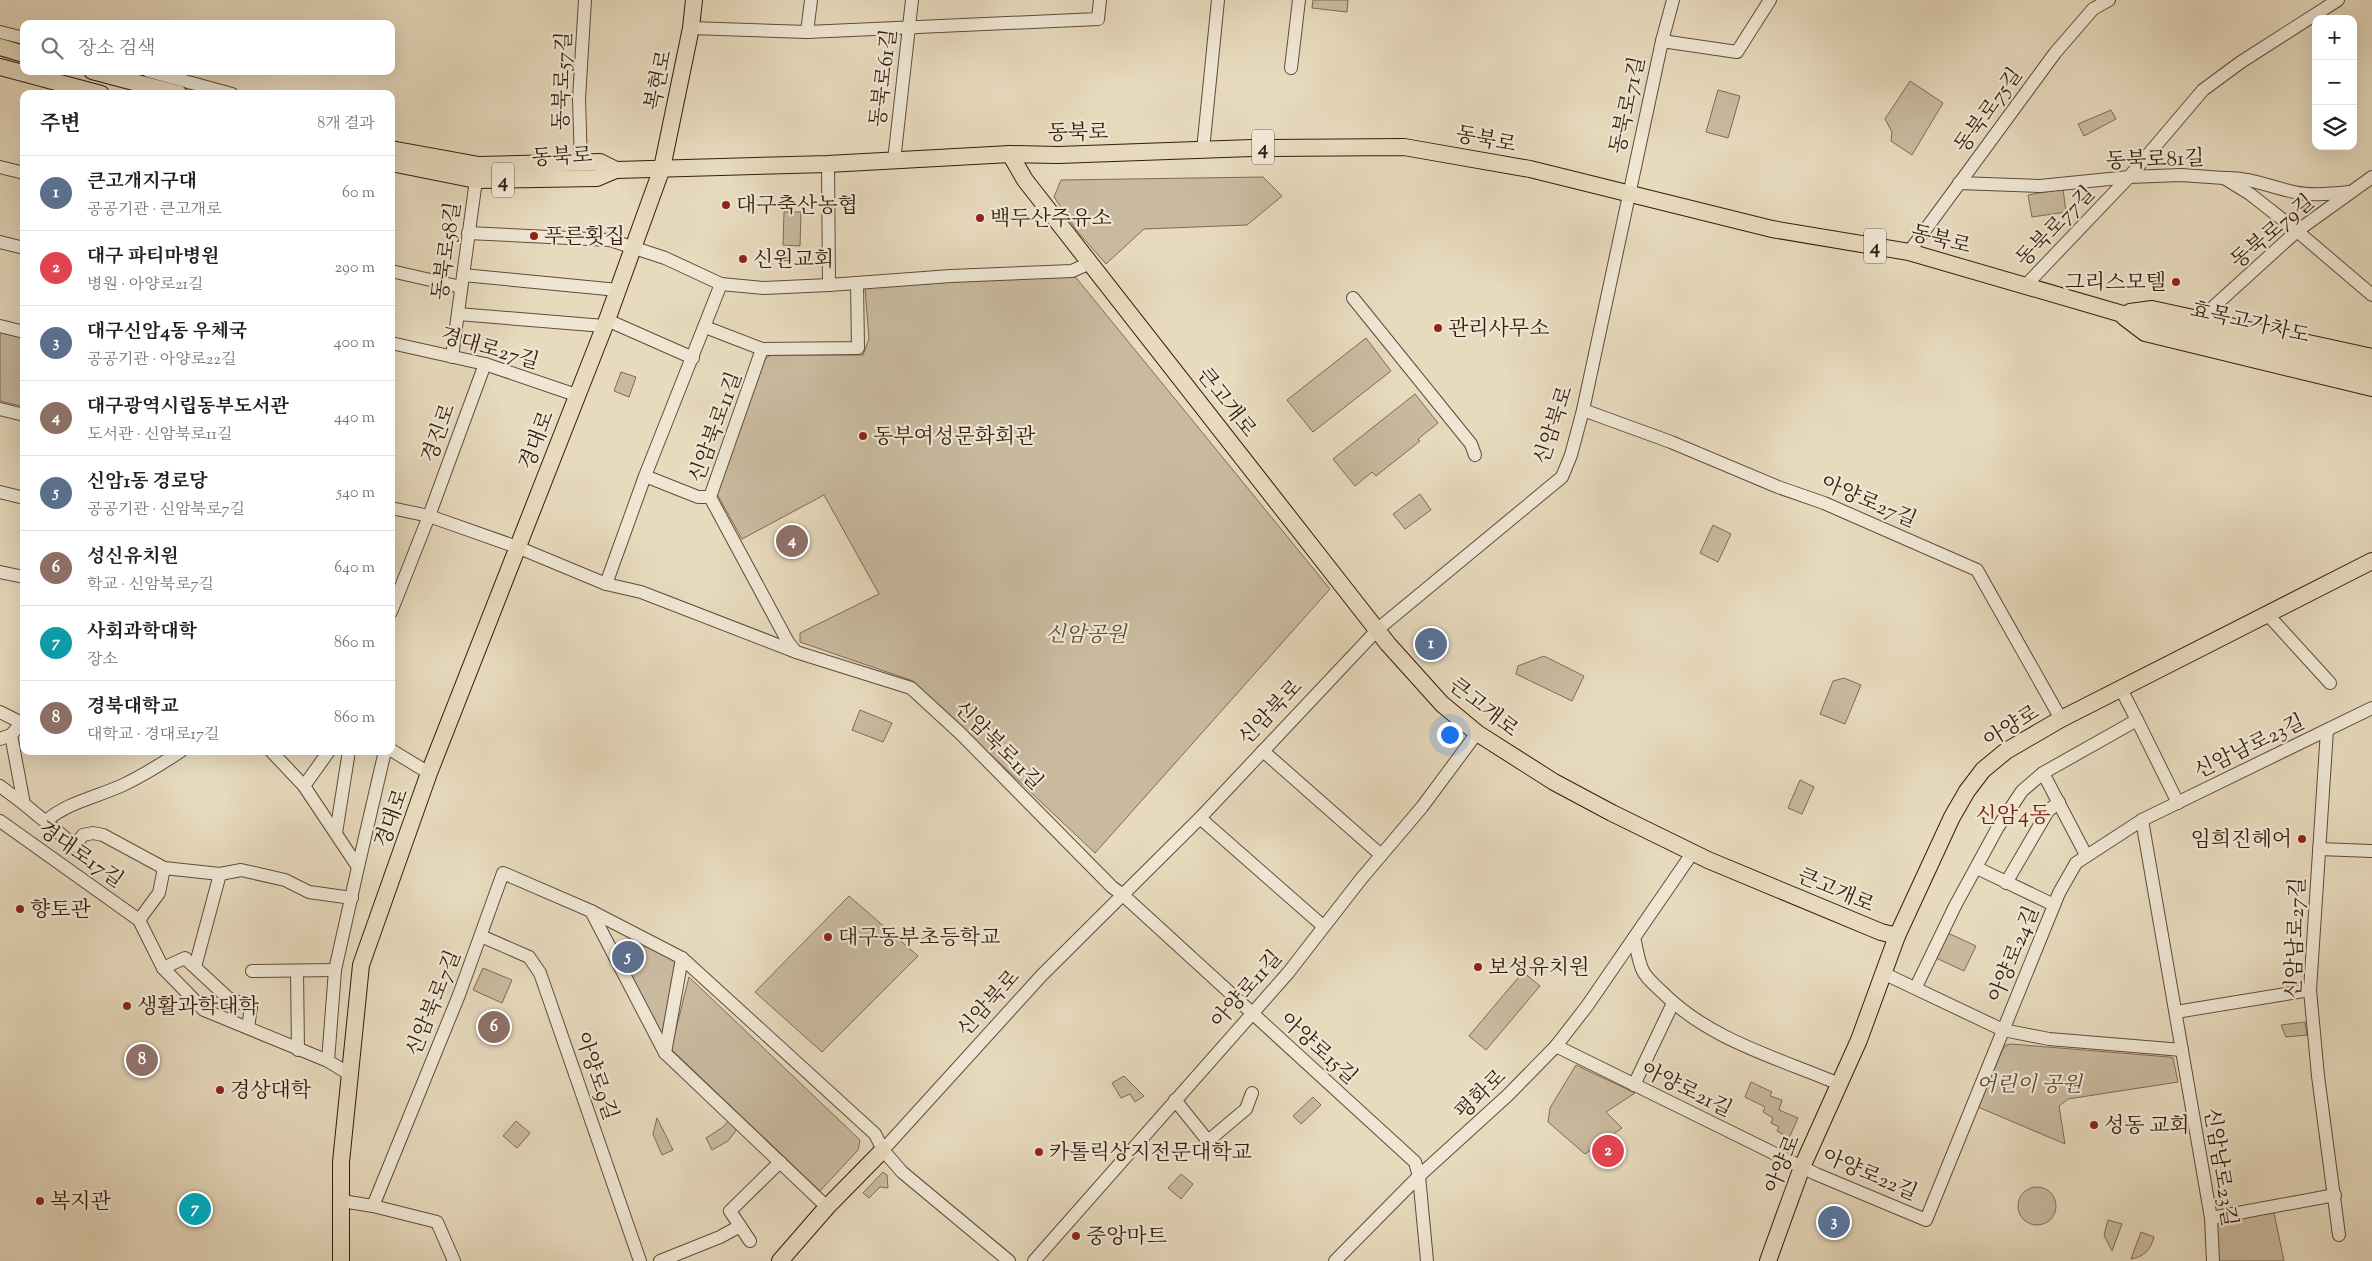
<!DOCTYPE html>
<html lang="ko">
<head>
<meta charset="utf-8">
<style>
  :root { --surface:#fff; --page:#f6f6f6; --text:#222; --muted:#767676; --line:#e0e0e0; --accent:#8f2418 }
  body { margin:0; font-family:"Sorts Mill Goudy","Noto Serif KR",serif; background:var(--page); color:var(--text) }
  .controls { position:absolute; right:15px; top:15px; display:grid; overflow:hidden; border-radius:10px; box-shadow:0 5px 20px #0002 }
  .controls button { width:45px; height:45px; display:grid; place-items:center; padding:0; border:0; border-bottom:1px solid var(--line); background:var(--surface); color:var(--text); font:25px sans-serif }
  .you { position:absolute; left:1449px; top:734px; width:18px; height:18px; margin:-12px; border:4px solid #fff; border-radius:50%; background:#1a73e8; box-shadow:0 0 0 8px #1a73e833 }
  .badge { display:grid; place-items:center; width:32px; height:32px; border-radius:50%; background:var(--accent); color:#fff; font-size:16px; font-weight:700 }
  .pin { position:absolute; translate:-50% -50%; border:2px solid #fff; box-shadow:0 1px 5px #0006 }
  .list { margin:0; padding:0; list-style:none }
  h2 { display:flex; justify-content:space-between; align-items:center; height:65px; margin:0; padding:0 20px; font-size:21px }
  h2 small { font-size:16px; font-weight:400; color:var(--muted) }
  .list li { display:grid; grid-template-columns:32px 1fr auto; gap:15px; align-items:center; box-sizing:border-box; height:75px; padding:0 20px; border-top:1px solid var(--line) }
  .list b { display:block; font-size:19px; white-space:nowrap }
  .list p { margin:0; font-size:16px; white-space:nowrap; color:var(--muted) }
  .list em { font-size:16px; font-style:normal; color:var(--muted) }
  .icon { flex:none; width:28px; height:28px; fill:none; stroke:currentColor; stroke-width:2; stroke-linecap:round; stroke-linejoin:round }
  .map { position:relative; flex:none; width:2372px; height:1261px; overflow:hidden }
  .search { position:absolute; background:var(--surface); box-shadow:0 5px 20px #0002; left:20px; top:20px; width:375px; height:55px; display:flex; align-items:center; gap:12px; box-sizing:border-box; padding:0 18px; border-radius:10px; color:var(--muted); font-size:19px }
  .panel { position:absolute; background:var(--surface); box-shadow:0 5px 20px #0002; left:20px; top:90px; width:375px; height:665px; border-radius:10px }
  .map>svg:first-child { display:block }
</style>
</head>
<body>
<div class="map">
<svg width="2372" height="1261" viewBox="0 0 2372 1261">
  <rect width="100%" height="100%" fill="#e7dabd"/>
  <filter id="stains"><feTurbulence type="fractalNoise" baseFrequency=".004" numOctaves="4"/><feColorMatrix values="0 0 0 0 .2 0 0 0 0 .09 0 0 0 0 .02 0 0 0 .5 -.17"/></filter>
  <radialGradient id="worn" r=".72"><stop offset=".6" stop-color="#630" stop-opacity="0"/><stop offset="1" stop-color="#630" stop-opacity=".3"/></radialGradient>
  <g fill="#c9ba9f" stroke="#7f6a56">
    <polygon points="1313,0 1348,0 1347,12 1312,8"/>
    <polygon points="1910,81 1943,103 1912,155 1891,141 1892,132 1885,119"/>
    <polygon points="1718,90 1740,96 1728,138 1706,132"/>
    <polygon points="2111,110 2116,119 2084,136 2078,124"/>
    <polygon points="1263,177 1282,196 1247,225 1144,229 1106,264 1077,231 1054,197 1061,180"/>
    <polygon points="2063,189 2066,212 2032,217 2028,195"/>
    <polygon points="784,212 801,212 800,246 783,245"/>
    <polygon points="1073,274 1330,589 1095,853 913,681 800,642 800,633 879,594 824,495 742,539 717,494 763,361 770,355 863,355 869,339 865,288"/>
    <polygon points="0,325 24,331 24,395 21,406 0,401"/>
    <polygon points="1366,338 1391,371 1313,432 1287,400"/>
    <polygon points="621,372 636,377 629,397 614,391"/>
    <polygon points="1415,394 1438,423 1418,439 1420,441 1376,476 1372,472 1355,486 1333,459"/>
    <polygon points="1420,494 1431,510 1405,529 1393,514"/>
    <polygon points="1713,525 1731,534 1718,562 1700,553"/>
    <polygon points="1544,656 1584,676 1572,701 1516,674 1518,666"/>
    <polygon points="1844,678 1861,685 1845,724 1820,714 1833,681"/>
    <polygon points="860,710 892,723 883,742 852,730"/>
    <polygon points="1800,780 1814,787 1802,814 1788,808"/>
    <polygon points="849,896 918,956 822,1052 755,992"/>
    <polygon points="1948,933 1976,946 1964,971 1936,958"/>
    <polygon points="645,945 678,961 662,1034 630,974"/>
    <polygon points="483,968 512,980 502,1003 473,990"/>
    <polygon points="1523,972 1540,986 1486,1050 1469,1036"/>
    <polygon points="689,977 860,1140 858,1150 820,1191 671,1049"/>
    <polygon points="2305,1022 2307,1035 2286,1037 2281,1025"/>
    <polygon points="2011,1044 2169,1057 2173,1058 2178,1082 2068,1099 2059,1106 2065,1144 1978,1107 2003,1049 2006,1045"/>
    <polygon points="1576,1065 1635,1093 1606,1112 1622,1128 1585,1154 1548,1122 1550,1108"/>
    <polygon points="1124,1076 1144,1096 1135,1102 1130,1094 1121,1098 1112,1083"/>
    <polygon points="1751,1082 1772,1092 1770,1096 1782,1100 1779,1110 1798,1118 1789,1138 1777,1131 1779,1127 1771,1123 1773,1118 1763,1112 1765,1107 1745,1097"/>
    <polygon points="1313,1097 1321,1105 1301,1124 1293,1116"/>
    <polygon points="657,1118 673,1150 662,1155 653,1134"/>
    <polygon points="516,1121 530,1133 517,1148 503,1136"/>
    <polygon points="728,1121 737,1129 728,1141 712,1150 706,1138 723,1127"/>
    <polygon points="883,1172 887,1175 888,1188 880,1187 869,1198 863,1193"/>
    <polygon points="1181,1174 1193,1184 1181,1199 1168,1188"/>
    <circle cx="2037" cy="1206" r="19"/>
    <polygon points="2273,1208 2284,1261 2215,1261 2214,1219"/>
    <polygon points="2108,1220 2122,1224 2112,1251 2104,1235"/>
    <path d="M2141,1232L2154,1237C2151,1249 2144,1257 2131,1259Z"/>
  </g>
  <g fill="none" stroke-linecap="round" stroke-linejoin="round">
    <g stroke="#624b3a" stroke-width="14">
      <g id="minor">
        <polyline points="691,28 807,32 1098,19 1100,0"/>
        <polyline points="0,32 24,38"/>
        <polyline points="807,32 811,0"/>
        <polyline points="1662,41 1673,0"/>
        <polyline points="1291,68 1299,0"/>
        <polyline points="148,71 232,94"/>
        <polyline points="1203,150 1218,0"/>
        <polyline points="894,161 912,0"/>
        <polyline points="581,164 579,99 585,0"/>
        <polyline points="828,164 829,285"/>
        <polyline points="0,167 24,173"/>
        <path d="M2224,178C2249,177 2270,187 2294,192C2311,196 2332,194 2349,192"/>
        <polyline points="1959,183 2040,186 2129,177 2181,175 2224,178 2250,194 2297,231 2372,295"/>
        <polyline points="468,233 610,240 665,258 721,284 764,288 829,285 951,276 1072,271 1090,263"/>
        <polyline points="0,242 24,248"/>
        <polyline points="1909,252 2055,53 2093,9 2109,0"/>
        <polyline points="391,271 461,287"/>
        <polyline points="463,275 618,290"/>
        <polyline points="2026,285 2129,177 2203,90 2241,62 2338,0"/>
        <polyline points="1353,298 1471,444 1475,455"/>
        <polyline points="458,314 604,326"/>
        <polyline points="2200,319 2297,231 2372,177"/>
        <polyline points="607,320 693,358"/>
        <polyline points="0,326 24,332"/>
        <polyline points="705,327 762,349"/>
        <polyline points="391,343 485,364 576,395"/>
        <polyline points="452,357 476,180"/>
        <polyline points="0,409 24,415"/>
        <polyline points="1583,410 1671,442 1778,487 1824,503 1977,570 2061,719"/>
        <polyline points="645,476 698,497 710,497"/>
        <polyline points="0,492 24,498"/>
        <polyline points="391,508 429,516 517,547 606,584 641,592 796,652 911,688 961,734 1112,887 1123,895 1415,1162 1419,1176 1427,1261"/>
        <polyline points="0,572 24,577"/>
        <polyline points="606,584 645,476 721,284"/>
        <polyline points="391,612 429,516 485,364"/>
        <polyline points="2268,615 2330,683"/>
        <polyline points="796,652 788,642 710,497 762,349 858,348 857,283"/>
        <polyline points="2121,689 2137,720"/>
        <polyline points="0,712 22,723"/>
        <polyline points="2327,730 2310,990 2318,1076 2339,1235"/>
        <polyline points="11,735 24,804 75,846 83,835 93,833 103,835 164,868 220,874 241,870 285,880 309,892 352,898"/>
        <polyline points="0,739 11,735 24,720"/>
        <polyline points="391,750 429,773"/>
        <polyline points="271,751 304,786 358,867 335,970 328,1061 351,1075"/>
        <polyline points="1263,751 1381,855"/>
        <polyline points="2043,773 2086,855"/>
        <polyline points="0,786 24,804"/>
        <polyline points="304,786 329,751"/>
        <polyline points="1200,818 1323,926"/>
        <polyline points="2142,820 2211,1218 2213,1261"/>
        <polyline points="0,821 139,920 163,968 204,1010 328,1061"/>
        <path d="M46,821C68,802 97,797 123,785C144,775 163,763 181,751"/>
        <polyline points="336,833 349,751"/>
        <polyline points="2319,849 2372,851"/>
        <polyline points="358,867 385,751"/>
        <polyline points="1977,868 2054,905"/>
        <polyline points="2006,883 2048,811 2059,802"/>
        <polyline points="591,911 665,1053 827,1207"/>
        <polyline points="139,920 159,893 164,868"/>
        <polyline points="481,936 529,957 540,973 640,1261"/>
        <path d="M1634,938C1637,948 1638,961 1643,971C1647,979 1655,985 1661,991C1709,1040 1778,1058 1839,1084"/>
        <polyline points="195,967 220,874"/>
        <polyline points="163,968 185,958 228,998 251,1007 248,1028"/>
        <polyline points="252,971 335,970"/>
        <polyline points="297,971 298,1050"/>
        <polyline points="1885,974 2003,1030 2049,1039 2182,1050"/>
        <polyline points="1916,987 1955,906 1998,827 2022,791 2043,773 2137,720 2178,803"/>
        <polyline points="2176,1012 2310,990"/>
        <polyline points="1556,1046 1816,1174 1926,1220 2059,893 2076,863 2142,820 2372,708"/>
        <polyline points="665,1053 682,958"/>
        <polyline points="1634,1085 1673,1003"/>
        <polyline points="1175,1100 1208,1141 1246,1109 1252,1093"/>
        <polyline points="883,1150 1042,975 1200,818 1378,629 1562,477 1571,455 1583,410 1662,41 1737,52 1770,0"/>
        <polyline points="342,1201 373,1206 437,1222 454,1261"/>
        <polyline points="373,1206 459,995 503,873 591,911 682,958 875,1134 883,1150 902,1172 1009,1261"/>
        <polyline points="2211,1218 2335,1195"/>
        <polyline points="750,1241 730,1211 780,1162"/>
        <polyline points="660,1261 720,1237 740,1226"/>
        <polyline points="1034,1261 1288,973 1361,879 1422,807 1477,733"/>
        <polyline points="1335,1261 1419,1176 1508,1095 1556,1046 1587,1006 1693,852"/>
      </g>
    </g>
    <g stroke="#351b0e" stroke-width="18">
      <g id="major">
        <polyline points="0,47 24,54"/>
        <polyline points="0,67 101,94"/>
        <polyline points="92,71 179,94"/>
        <polyline points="391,149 479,165 600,162 616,170"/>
        <polyline points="1010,154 1025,180 1388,644 1442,704 1477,733 1554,782 1612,813 1708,860 1881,932 1897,936"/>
        <polyline points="391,163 476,180 597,178 616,170 828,164 1010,154 1058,155 1252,148 1404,147 1530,169 1772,229 1909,252 2119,313 2372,373"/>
        <polyline points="2130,312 2152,309 2372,357"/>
        <polyline points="2124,317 2145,333 2372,388"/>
        <polyline points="341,1261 341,1162 361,965 429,773 607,320 662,168 691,28 694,0"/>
        <polyline points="780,1261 827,1207 883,1150"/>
        <polyline points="1768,1261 1802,1167 1859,1040 1897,936 1952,817 1967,791 1983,770 2006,751 2061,719 2372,561"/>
      </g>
    </g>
    <use href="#minor" stroke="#efe7d4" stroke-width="12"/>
    <use href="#major" stroke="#e7dabd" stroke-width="16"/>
  </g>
  <g fill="#8f2418" stroke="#efe7d4" stroke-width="2">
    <circle cx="726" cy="205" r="5"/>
    <circle cx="980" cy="218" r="5"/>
    <circle cx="534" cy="236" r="5"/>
    <circle cx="743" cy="259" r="5"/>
    <circle cx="2176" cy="282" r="5"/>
    <circle cx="1438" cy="328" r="5"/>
    <circle cx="863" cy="436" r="5"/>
    <circle cx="2302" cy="839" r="5"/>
    <circle cx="20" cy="909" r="5"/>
    <circle cx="828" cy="937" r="5"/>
    <circle cx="1478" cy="967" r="5"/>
    <circle cx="127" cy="1006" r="5"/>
    <circle cx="220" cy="1090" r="5"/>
    <circle cx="2094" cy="1125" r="5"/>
    <circle cx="1039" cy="1152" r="5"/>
    <circle cx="40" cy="1201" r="5"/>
    <circle cx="1076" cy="1236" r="5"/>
  </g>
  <g text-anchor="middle" stroke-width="4.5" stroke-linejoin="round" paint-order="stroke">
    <g fill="#efe7d4" stroke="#6d5849" stroke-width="1">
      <rect x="1252" y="129.5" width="22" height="35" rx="4"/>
      <rect x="492" y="162.5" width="22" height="35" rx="4"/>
      <rect x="1864" y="228.5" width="22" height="35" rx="4"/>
    </g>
    <g font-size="20" font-weight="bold" fill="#351b0e">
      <text x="1263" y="154">4</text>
      <text x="503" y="187">4</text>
      <text x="1875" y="253">4</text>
    </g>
    <g font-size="21" fill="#351b0e" stroke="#efe7d4">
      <text transform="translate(883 78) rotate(-83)" y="7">동북로61길</text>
      <text transform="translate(658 80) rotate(-78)" y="7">복현로</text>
      <text transform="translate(562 81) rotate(-88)" y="7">동북로57길</text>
      <text transform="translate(1627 105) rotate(-78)" y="7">동북로71길</text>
      <text transform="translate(1988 110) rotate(-54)" y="7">동북로75길</text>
      <text transform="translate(1078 132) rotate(-1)" y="7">동북로</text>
      <text transform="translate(1486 139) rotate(11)" y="7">동북로</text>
      <text transform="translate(562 156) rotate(-3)" y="7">동북로</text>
      <text transform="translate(2155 159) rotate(-2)" y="7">동북로81길</text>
      <text transform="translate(2055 226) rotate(-46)" y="7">동북로77길</text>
      <text transform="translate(2272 231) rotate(-40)" y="7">동북로79길</text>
      <text transform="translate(1941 239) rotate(14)" y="7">동북로</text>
      <text transform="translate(446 251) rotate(-82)" y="7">동북로58길</text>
      <text transform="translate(2250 322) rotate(13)" y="7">효목고가차도</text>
      <text transform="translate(490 348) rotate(16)" y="7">경대로27길</text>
      <text transform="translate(1227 402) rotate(52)" y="7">큰고개로</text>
      <text transform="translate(1553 425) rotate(-72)" y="7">신암북로</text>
      <text transform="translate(715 427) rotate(-70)" y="7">신암북로11길</text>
      <text transform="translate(438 433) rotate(-70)" y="7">경진로</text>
      <text transform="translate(536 440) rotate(-69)" y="7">경대로</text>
      <text transform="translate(1869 501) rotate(23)" y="7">아양로27길</text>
      <text transform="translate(1484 707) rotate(38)" y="7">큰고개로</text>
      <text transform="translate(1270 712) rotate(-46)" y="7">신암북로</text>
      <text transform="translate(2011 726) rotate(-32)" y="7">아양로</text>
      <text transform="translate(999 745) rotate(45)" y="7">신암북로11길</text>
      <text transform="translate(2249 746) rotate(-26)" y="7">신암남로23길</text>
      <text transform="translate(391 818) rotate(-70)" y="7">경대로</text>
      <text transform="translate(81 854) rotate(35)" y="7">경대로17길</text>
      <text transform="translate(1836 890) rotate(23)" y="7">큰고개로</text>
      <text transform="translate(2295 938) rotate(-88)" y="7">신암남로27길</text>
      <text transform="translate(2013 954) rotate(-68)" y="7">아양로24길</text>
      <text transform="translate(1246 989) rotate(-49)" y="7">아양로11길</text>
      <text transform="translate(433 1003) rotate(-68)" y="7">신암북로7길</text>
      <text transform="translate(988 1003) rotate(-48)" y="7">신암북로</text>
      <text transform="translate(1319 1048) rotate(42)" y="7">아양로15길</text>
      <text transform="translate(597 1076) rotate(71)" y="7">아양로9길</text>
      <text transform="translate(1687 1089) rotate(26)" y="7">아양로21길</text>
      <text transform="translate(1480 1094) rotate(-44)" y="7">평화로</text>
      <text transform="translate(1782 1164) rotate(-68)" y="7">아양로</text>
      <text transform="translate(2221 1167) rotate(81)" y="7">신암남로23길</text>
      <text transform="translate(1870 1174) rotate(23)" y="7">아양로22길</text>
    </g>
    <g font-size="21" fill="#351b0e" stroke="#efe7d4" text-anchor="start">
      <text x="736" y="212">대구축산농협</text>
      <text x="990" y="225">백두산주유소</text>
      <text x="544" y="243">푸른횟집</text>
      <text x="753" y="266">신원교회</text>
      <text x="2166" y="289" text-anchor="end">그리스모텔</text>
      <text x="1448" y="335">관리사무소</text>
      <text x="873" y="443">동부여성문화회관</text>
      <text x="2292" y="846" text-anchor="end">임희진헤어</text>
      <text x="30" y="916">향토관</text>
      <text x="838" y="944">대구동부초등학교</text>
      <text x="1488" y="974">보성유치원</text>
      <text x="137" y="1013">생활과학대학</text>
      <text x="230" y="1097">경상대학</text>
      <text x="2104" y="1132">성동 교회</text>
      <text x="1049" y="1159">카톨릭상지전문대학교</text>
      <text x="50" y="1208">복지관</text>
      <text x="1086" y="1243">중앙마트</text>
    </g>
    <g font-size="21" font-style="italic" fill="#614b3a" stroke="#efe7d4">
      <text x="1086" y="641">신암공원</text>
      <text x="2029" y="1091">어린이 공원</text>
    </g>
    <g font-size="22" fill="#7a1f14" stroke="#efe7d4">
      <text x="2013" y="822">신암4동</text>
    </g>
  </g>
  <rect width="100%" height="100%" filter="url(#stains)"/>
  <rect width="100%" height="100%" fill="url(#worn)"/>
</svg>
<div class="controls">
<button>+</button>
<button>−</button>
<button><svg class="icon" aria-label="layers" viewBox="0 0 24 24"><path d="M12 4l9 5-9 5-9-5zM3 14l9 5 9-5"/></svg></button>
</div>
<div class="you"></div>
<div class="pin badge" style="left:1431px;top:644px;background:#5c6f8a">1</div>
<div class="pin badge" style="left:1608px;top:1151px;background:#e0444e">2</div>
<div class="pin badge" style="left:1834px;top:1222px;background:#5c6f8a">3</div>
<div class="pin badge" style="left:792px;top:541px;background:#8d6e63">4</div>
<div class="pin badge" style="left:628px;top:957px;background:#5c6f8a">5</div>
<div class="pin badge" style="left:494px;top:1027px;background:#8d6e63">6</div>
<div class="pin badge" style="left:195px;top:1209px;background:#0f9aa8">7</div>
<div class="pin badge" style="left:142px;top:1060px;background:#8d6e63">8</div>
<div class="search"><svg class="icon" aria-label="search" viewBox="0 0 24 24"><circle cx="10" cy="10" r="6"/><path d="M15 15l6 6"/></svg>장소 검색</div>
<section class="panel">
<h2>주변<small>8개 결과</small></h2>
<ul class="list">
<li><span class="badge" style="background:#5c6f8a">1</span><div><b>큰고개지구대</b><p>공공기관 · 큰고개로</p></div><em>60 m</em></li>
<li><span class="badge" style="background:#e0444e">2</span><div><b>대구 파티마병원</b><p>병원 · 아양로21길</p></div><em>290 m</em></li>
<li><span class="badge" style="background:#5c6f8a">3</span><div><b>대구신암4동 우체국</b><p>공공기관 · 아양로22길</p></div><em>400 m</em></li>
<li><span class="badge" style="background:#8d6e63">4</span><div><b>대구광역시립동부도서관</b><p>도서관 · 신암북로11길</p></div><em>440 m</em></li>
<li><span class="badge" style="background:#5c6f8a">5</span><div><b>신암1동 경로당</b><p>공공기관 · 신암북로7길</p></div><em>540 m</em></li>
<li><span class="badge" style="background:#8d6e63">6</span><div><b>성신유치원</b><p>학교 · 신암북로7길</p></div><em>640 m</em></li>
<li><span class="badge" style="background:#0f9aa8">7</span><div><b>사회과학대학</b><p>장소</p></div><em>860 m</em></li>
<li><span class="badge" style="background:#8d6e63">8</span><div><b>경북대학교</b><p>대학교 · 경대로17길</p></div><em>860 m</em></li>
</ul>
</section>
</div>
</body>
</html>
